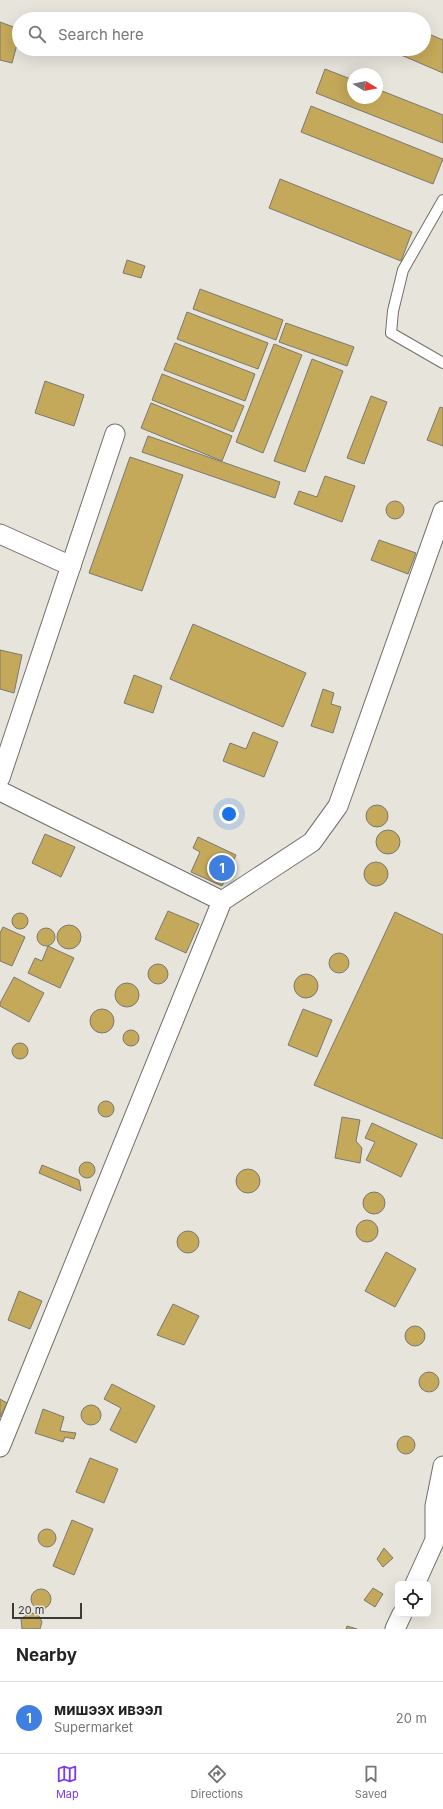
<!DOCTYPE html>
<html lang="en">
<head>
<meta charset="utf-8">
<style>
  :root { --surface:#fff; --page:#f6f6f6; --text:#222; --muted:#767676; --line:#e0e0e0; --accent:#7c3aed }
  body { margin:0; font-family:Inter,sans-serif; background:var(--page); color:var(--text) }
  .controls { position:absolute; right:12px; bottom:12px; display:grid; overflow:hidden; border-radius:6px; box-shadow:0 4px 16px #0002 }
  .controls button { width:36px; height:36px; display:grid; place-items:center; padding:0; border:0; border-bottom:1px solid var(--line); background:var(--surface); color:var(--text); font:20px sans-serif }
  .compass { position:absolute; left:347px; top:68px; width:36px; height:36px; border-radius:50%; background:var(--surface); box-shadow:0 4px 16px #0002; rotate:100deg }
  .scale { position:absolute; left:12px; bottom:10px; width:70px; box-sizing:border-box; padding-left:4px; border:2px solid #3c3b38; border-top:0; font-size:11px; line-height:14px; white-space:nowrap; color:#3c3b38; -webkit-text-stroke:3px #e7e4dc; paint-order:stroke }
  .you { position:absolute; left:229px; top:814px; width:14px; height:14px; margin:-10px; border:3px solid #fff; border-radius:50%; background:#1a73e8; box-shadow:0 0 0 6px #1a73e833 }
  .badge { display:grid; place-items:center; width:26px; height:26px; border-radius:50%; background:var(--accent); color:#fff; font-size:13px; font-weight:700 }
  .pin { position:absolute; translate:-50% -50%; border:2px solid #fff; box-shadow:0 1px 4px #0006 }
  .list { margin:0; padding:0; list-style:none }
  h2 { display:flex; justify-content:space-between; align-items:center; height:52px; margin:0; padding:0 16px; font-size:17px }
  h2 small { font-size:13px; font-weight:400; color:var(--muted) }
  .list li { display:grid; grid-template-columns:26px 1fr auto; gap:12px; align-items:center; box-sizing:border-box; height:72px; padding:0 16px; border-top:1px solid var(--line) }
  .list b { display:block; font-size:15px; white-space:nowrap }
  .list p { margin:0; font-size:13px; white-space:nowrap; color:var(--muted) }
  .list em { font-size:13px; font-style:normal; color:var(--muted) }
  .icon { flex:none; width:22px; height:22px; fill:none; stroke:currentColor; stroke-width:2; stroke-linecap:round; stroke-linejoin:round }
  .map { position:relative; flex:none; width:443px; height:1629px; overflow:hidden }
  .search { position:absolute; background:var(--surface); box-shadow:0 4px 16px #0002; left:12px; right:12px; top:12px; height:44px; display:flex; align-items:center; gap:10px; box-sizing:border-box; padding:0 14px; border-radius:22px; color:var(--muted); font-size:15px }
  .sheet { height:124px; background:var(--surface) }
  nav { display:flex; justify-content:space-around; align-items:center; box-sizing:border-box; height:56px; border-top:1px solid var(--line); background:var(--surface); font-size:11px; color:var(--muted) }
  nav a { display:grid; justify-items:center; gap:2px }
  nav .on { color:var(--accent) }
  .map>svg:first-child { display:block }
</style>
</head>
<body>
<div class="map">
<svg width="443" height="1629" viewBox="0 0 443 1629">
  <rect width="100%" height="100%" fill="#e7e4dc"/>
  <g fill="#c5a95a" stroke="#7a7871">
    <polygon points="0,22 19,29 19,37 12,63 0,60"/>
    <polygon points="424,32 443,40 443,73 394,52 395,49 424,49"/>
    <polygon points="325,69 353,80 353,98 377,98 377,89 443,115 443,143 316,93"/>
    <polygon points="311,106 443,159 433,184 301,132"/>
    <polygon points="280,179 412,232 401,261 269,208"/>
    <polygon points="127,260 145,266 141,278 123,273"/>
    <polygon points="200,289 283,320 276,340 193,309"/>
    <polygon points="187,312 268,343 258,369 177,339"/>
    <polygon points="286,323 354,347 347,366 279,342"/>
    <polygon points="175,343 255,374 245,401 164,370"/>
    <polygon points="274,344 302,355 263,453 236,442"/>
    <polygon points="312,359 343,371 305,472 274,461"/>
    <polygon points="162,374 244,406 233,432 152,400"/>
    <polygon points="45,381 84,395 74,426 35,413"/>
    <polygon points="371,396 387,402 364,464 347,458"/>
    <polygon points="151,403 232,436 222,461 141,428"/>
    <polygon points="440,407 443,408 443,446 427,440"/>
    <polygon points="148,436 280,482 275,498 142,452"/>
    <polygon points="130,457 183,475 142,591 89,573"/>
    <polygon points="325,476 355,486 342,522 294,504 299,491 317,497"/>
    <circle cx="395" cy="510" r="9"/>
    <polygon points="379,540 416,553 408,574 371,560"/>
    <polygon points="193,624 306,673 283,727 170,679"/>
    <polygon points="0,650 22,655 14,693 0,689"/>
    <polygon points="134,675 162,686 153,713 124,703"/>
    <polygon points="323,689 334,693 331,704 341,707 333,733 311,726"/>
    <polygon points="253,732 278,742 264,777 223,761 230,743 246,749"/>
    <circle cx="377" cy="816" r="11"/>
    <circle cx="388" cy="842" r="12"/>
    <polygon points="45,834 75,847 61,877 32,863"/>
    <polygon points="198,837 236,855 222,886 191,872 200,852 193,848"/>
    <circle cx="376" cy="874" r="12"/>
    <polygon points="168,911 199,924 186,953 155,939"/>
    <polygon points="395,912 443,935 443,1139 314,1085"/>
    <circle cx="20" cy="921" r="8"/>
    <circle cx="69" cy="937" r="12"/>
    <polygon points="3,927 25,937 12,966 0,961 0,933"/>
    <circle cx="46" cy="937" r="9"/>
    <polygon points="48,946 74,958 60,988 28,973 35,958 42,961"/>
    <circle cx="339" cy="963" r="10"/>
    <circle cx="158" cy="974" r="10"/>
    <circle cx="306" cy="986" r="12"/>
    <polygon points="14,977 44,993 29,1022 0,1006 0,1003"/>
    <circle cx="127" cy="995" r="12"/>
    <polygon points="303,1009 332,1020 317,1057 288,1045"/>
    <circle cx="102" cy="1021" r="12"/>
    <circle cx="131" cy="1038" r="8"/>
    <circle cx="20" cy="1051" r="8"/>
    <circle cx="106" cy="1109" r="8"/>
    <polygon points="342,1117 360,1120 356,1141 362,1148 360,1163 335,1158"/>
    <polygon points="372,1123 417,1144 401,1177 366,1160 375,1142 365,1138"/>
    <circle cx="87" cy="1170" r="8"/>
    <polygon points="42,1165 79,1180 81,1191 39,1173"/>
    <circle cx="248" cy="1181" r="12"/>
    <circle cx="374" cy="1203" r="11"/>
    <circle cx="367" cy="1231" r="11"/>
    <circle cx="188" cy="1242" r="11"/>
    <polygon points="386,1252 416,1269 395,1307 365,1291"/>
    <polygon points="19,1291 42,1301 30,1329 8,1320"/>
    <polygon points="173,1304 199,1316 184,1345 157,1335"/>
    <circle cx="415" cy="1336" r="10"/>
    <circle cx="429" cy="1382" r="10"/>
    <polygon points="112,1384 155,1406 136,1443 110,1430 121,1408 104,1399"/>
    <polygon points="0,1399 7,1403 0,1417"/>
    <circle cx="91" cy="1415" r="10"/>
    <polygon points="43,1409 64,1417 60,1431 76,1433 74,1439 65,1437 63,1442 35,1433"/>
    <circle cx="406" cy="1445" r="9"/>
    <polygon points="90,1458 118,1469 104,1503 76,1492"/>
    <polygon points="72,1520 93,1529 74,1575 53,1566"/>
    <circle cx="47" cy="1538" r="9"/>
    <polygon points="384,1548 393,1558 383,1567 377,1559"/>
    <polygon points="373,1588 383,1594 375,1607 364,1600"/>
    <circle cx="41" cy="1599" r="10"/>
    <polygon points="30,1612 39,1616 42,1622 40,1629 22,1629 21,1619"/>
    <polygon points="347,1626 357,1629 346,1629"/>
  </g>
  <g fill="none" stroke-linecap="round" stroke-linejoin="round">
    <g stroke="#726f68" stroke-width="12">
      <polyline id="lane" points="443,200 403,270 393,311 391,333 443,363"/>
    </g>
    <g stroke="#726f68" stroke-width="21">
      <g id="street">
        <polyline points="0,534 71,566"/>
        <polyline points="0,778 115,434"/>
        <polyline points="0,791 222,901"/>
        <polyline points="0,1447 222,901 312,842 338,806 443,511"/>
        <polyline points="415,1584 435,1540 435,1506 443,1466"/>
        <polyline points="395,1629 402,1614"/>
      </g>
    </g>
    <use href="#lane" stroke="#fff" stroke-width="10"/>
    <use href="#street" stroke="#fff" stroke-width="19"/>
  </g>
</svg>
<div class="controls">
<button><svg class="icon" aria-label="locate" viewBox="0 0 24 24"><circle cx="12" cy="12" r="6"/><path d="M12 2v4M12 18v4M2 12h4M18 12h4"/></svg></button>
</div>
<svg class="compass" viewBox="-18 -18 36 36"><path d="M0-13l5 13h-10z" fill="#e53935"/><path d="M0 13l5-13h-10z" fill="#767676"/></svg>
<div class="scale">20 m</div>
<div class="you"></div>
<div class="pin badge" style="left:222px;top:868px;background:#3f7fe0">1</div>
<div class="search"><svg class="icon" aria-label="search" viewBox="0 0 24 24"><circle cx="10" cy="10" r="6"/><path d="M15 15l6 6"/></svg>Search here</div>
</div>
<section class="sheet">
<h2>Nearby<small></small></h2>
<ul class="list">
<li><span class="badge" style="background:#3f7fe0">1</span><div><b>мишээх ивээл</b><p>Supermarket</p></div><em>20 m</em></li>
</ul>
</section>
<nav>
<a class="on"><svg class="icon" aria-label="map" viewBox="0 0 24 24"><path d="M3 6l6-2 6 2 6-2v14l-6 2-6-2-6 2zM9 4v14M15 6v14"/></svg>Map</a>
<a><svg class="icon" aria-label="directions" viewBox="0 0 24 24"><path d="M12 3l9 9-9 9-9-9zM9 14v-3h6M13 9l2 2-2 2"/></svg>Directions</a>
<a><svg class="icon" aria-label="saved" viewBox="0 0 24 24"><path d="M7 4h10v16l-5-4-5 4z"/></svg>Saved</a>
</nav>
</body>
</html>
